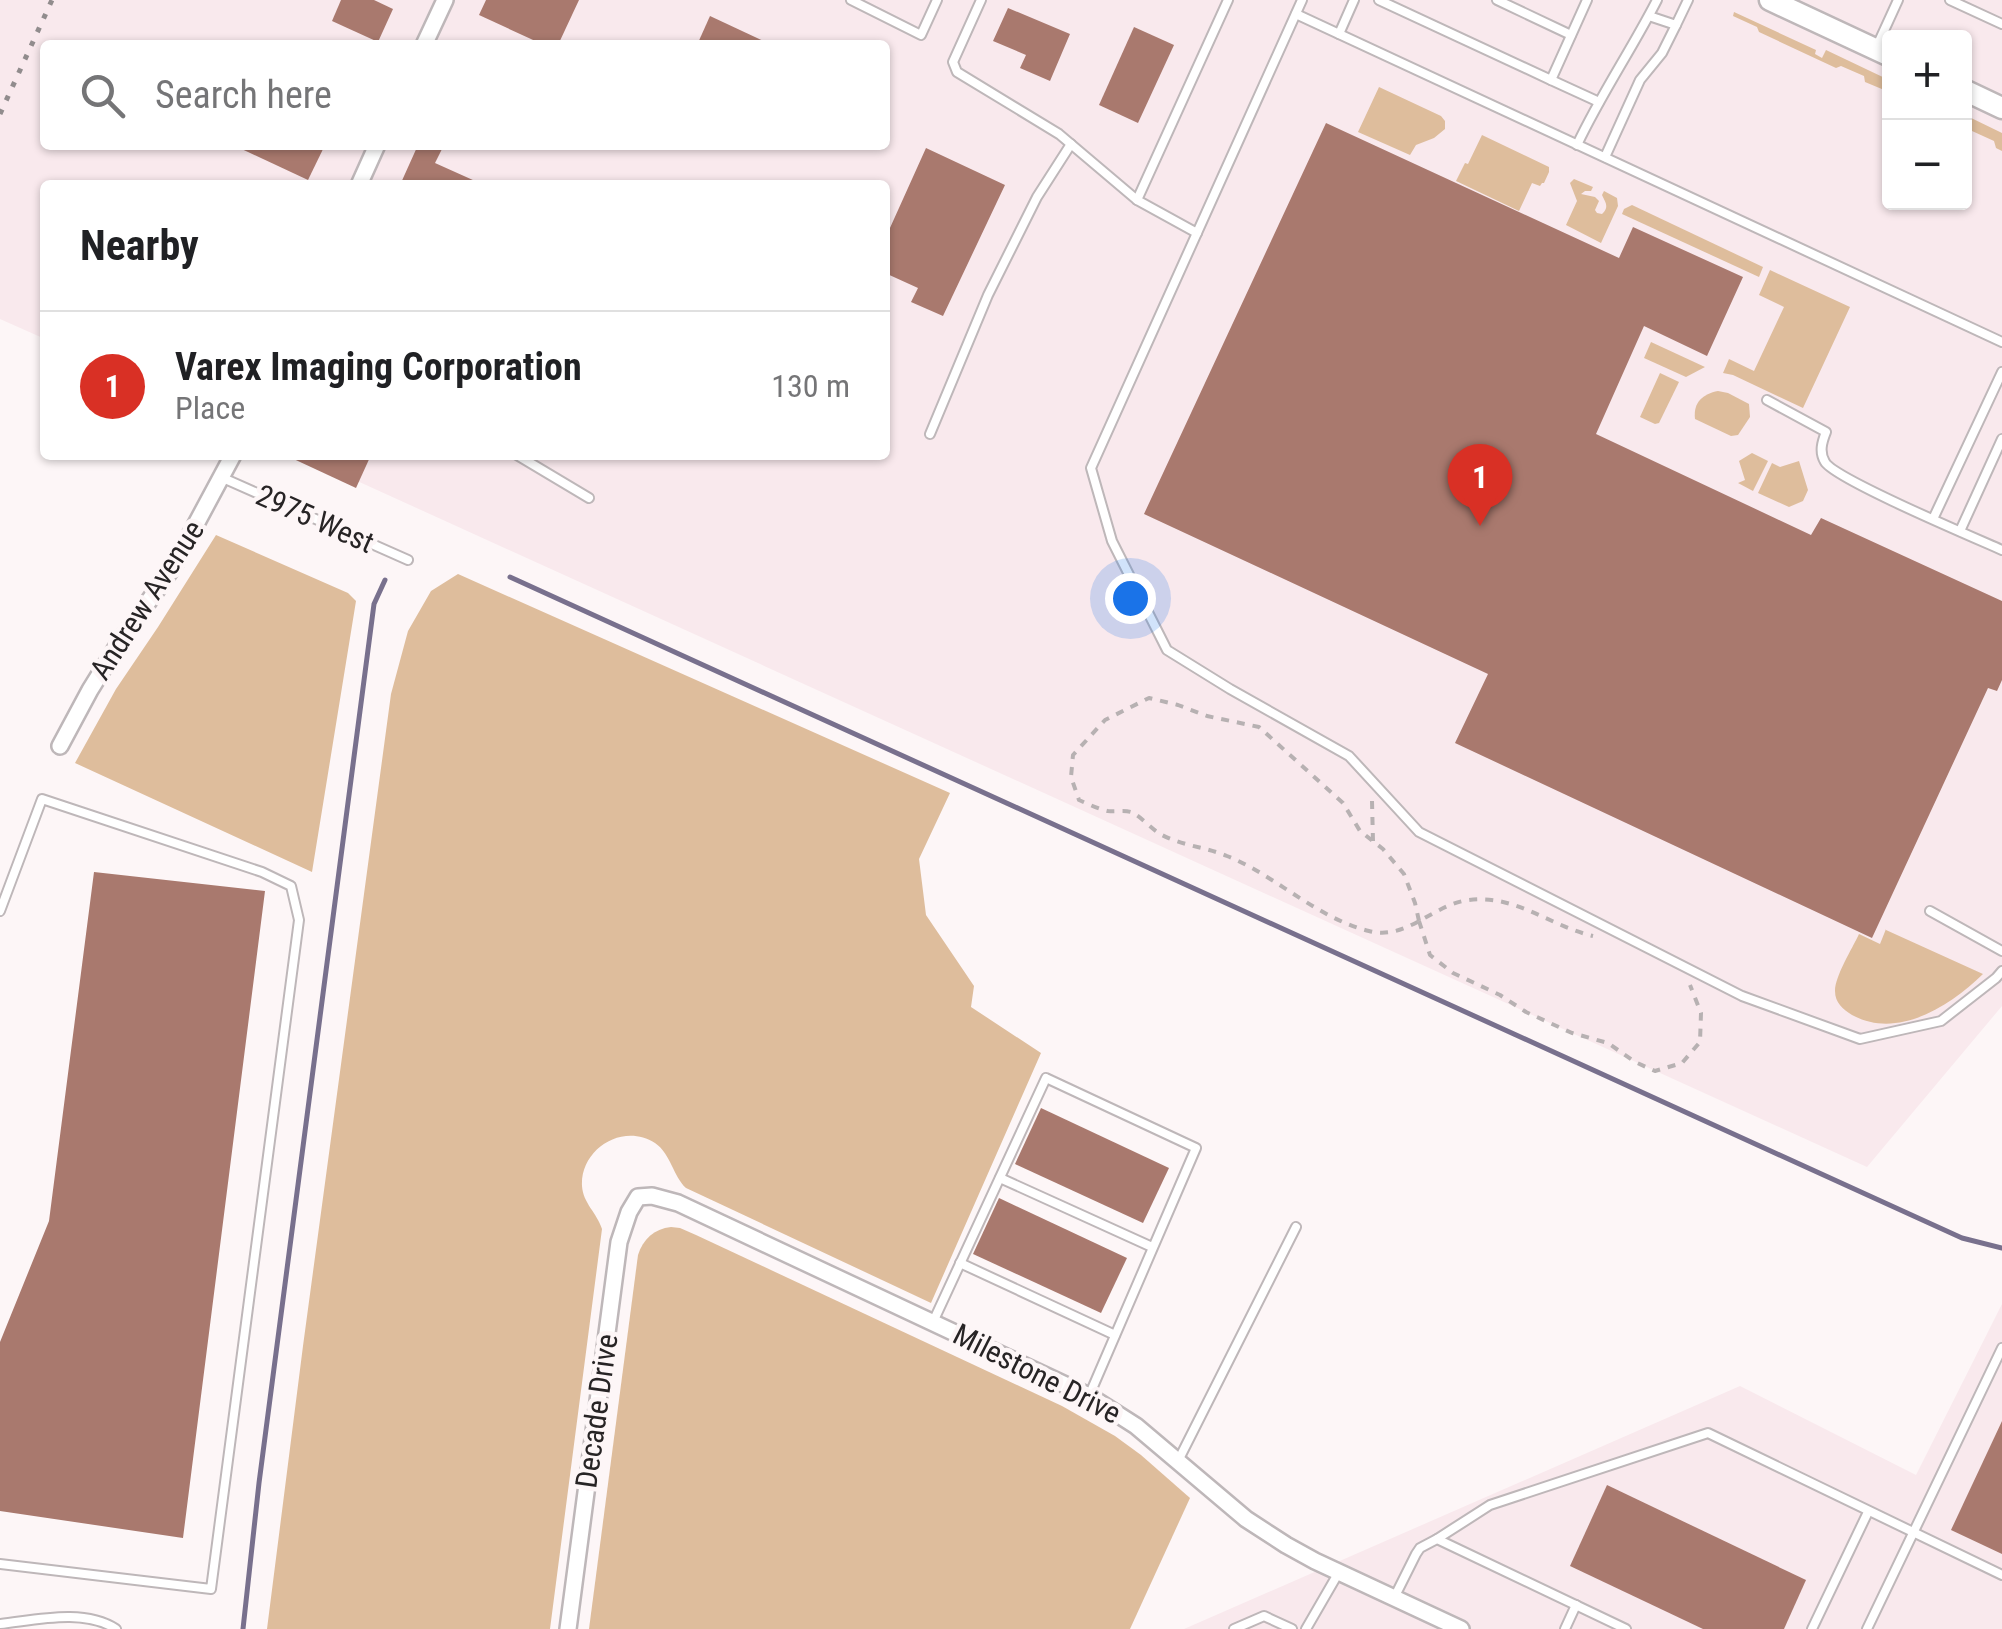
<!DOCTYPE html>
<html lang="en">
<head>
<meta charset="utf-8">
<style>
  :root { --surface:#fff; --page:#f6f6f6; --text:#202124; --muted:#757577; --line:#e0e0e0; --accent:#d93025 }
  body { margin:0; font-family:"Roboto Condensed",sans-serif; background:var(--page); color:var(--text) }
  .controls { position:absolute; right:30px; top:30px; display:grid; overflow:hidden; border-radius:10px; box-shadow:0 2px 8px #0004 }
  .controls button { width:90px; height:90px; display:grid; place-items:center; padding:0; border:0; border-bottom:2px solid var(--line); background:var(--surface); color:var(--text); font:50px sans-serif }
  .you { position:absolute; left:1130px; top:598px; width:35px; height:35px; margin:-25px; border:8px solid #fff; border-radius:50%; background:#1a73e8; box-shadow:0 0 0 15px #1a73e833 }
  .badge { display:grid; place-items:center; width:65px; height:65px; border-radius:50%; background:var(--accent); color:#fff; font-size:32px; font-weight:700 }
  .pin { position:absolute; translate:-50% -82px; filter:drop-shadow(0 2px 5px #0008) }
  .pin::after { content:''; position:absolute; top:52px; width:35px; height:30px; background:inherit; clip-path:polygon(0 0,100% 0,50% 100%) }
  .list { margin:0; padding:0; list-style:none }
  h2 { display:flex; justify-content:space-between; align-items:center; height:130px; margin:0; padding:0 40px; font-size:42px }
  h2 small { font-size:32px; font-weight:400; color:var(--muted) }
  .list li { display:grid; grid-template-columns:65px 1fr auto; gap:30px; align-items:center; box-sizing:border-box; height:150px; padding:0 40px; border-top:2px solid var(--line) }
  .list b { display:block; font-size:38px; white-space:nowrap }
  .list p { margin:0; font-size:32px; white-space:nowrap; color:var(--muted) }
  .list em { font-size:32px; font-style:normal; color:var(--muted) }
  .icon { flex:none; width:55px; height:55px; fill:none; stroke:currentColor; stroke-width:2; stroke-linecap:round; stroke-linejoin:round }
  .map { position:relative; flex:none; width:2002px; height:1629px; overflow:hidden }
  .search { position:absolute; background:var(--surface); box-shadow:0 2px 8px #0004; left:40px; top:40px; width:850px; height:110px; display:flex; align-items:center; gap:25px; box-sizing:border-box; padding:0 35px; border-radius:10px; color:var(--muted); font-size:38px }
  .panel { position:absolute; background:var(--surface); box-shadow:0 2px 8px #0004; left:40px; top:180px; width:850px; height:280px; border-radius:10px }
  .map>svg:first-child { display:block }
</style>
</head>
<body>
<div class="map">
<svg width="2002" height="1629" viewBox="0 0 2002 1629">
  <rect width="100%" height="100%" fill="#fdf6f7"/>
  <g fill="#f9e9ed" fill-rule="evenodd">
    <path d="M0,0H2002V1006L1867,1167L300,455H885V185H45V339L0,319ZM1890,38H1964V202H1890ZM45,45H885V145H45Z"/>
    <polygon points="2002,1304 2002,1629 1184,1629 1740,1386 1916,1475"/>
  </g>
  <g fill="#debd9c">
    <polygon points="1734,12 1816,50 1815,54 1822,58 1826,50 1889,80 1889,92 1865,82 1864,76 1841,66 1836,68 1759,32 1757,27 1733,16"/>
    <polygon points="1379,87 1441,116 1445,121 1445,129 1434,138 1416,145 1410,155 1358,132"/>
    <polygon points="1965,115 2002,133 2002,151 1996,148 1994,141 1972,131 1965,133"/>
    <polygon points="1482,135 1549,167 1549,172 1544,183 1542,183 1540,186 1532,183 1519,211 1456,181 1465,163 1468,164"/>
    <path d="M1574,179L1593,187L1591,191H1585L1581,194L1595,197L1599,201L1595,210L1597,213L1602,214C1610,207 1605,202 1602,195L1604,191L1617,198L1618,206L1601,243L1566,225L1577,201L1570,183Z"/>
    <polygon points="1632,205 1763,267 1759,277 1622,214 1624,209"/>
    <polygon points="1770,270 1850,307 1803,408 1733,375 1723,373 1729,359 1754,371 1784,307 1759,295"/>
    <polygon points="1651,342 1705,367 1686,377 1644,358"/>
    <polygon points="1660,373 1679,382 1659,423 1655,424 1640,417"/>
    <path d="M1718,391L1728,393L1749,404L1750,417L1738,435L1731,436L1695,419C1693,402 1703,394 1718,391Z"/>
    <polygon points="1752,453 1768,461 1753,491 1738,483 1745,480 1739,461"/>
    <polygon points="1799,461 1808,490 1803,501 1789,507 1758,493 1772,463 1780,467"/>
    <polygon points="216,535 348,593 356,601 312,872 75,763 116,689 158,627"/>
    <path d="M458,574L950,793L919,859L926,915L974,986L971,1007L1041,1053L931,1303L686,1188C673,1176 671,1154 655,1143C623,1122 580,1149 582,1186C583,1203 597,1213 602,1229L550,1629H267L303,1346L391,694L408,631L431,591Z"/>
    <path d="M1886,929V930L1983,974C1950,1006 1898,1040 1852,1015C1843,1009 1835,1003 1835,991C1835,976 1852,949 1859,934L1880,944Z"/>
    <path d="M671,1227L680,1228L696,1235L1062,1406L1115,1436L1141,1455L1190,1498L1130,1629H589L638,1255C643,1239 654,1229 671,1227Z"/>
  </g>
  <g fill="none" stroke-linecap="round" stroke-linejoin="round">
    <g stroke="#78708d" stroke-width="5">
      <polyline points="510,577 1962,1238 2002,1248"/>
      <polyline points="243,1629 259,1483 374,604 385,580"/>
    </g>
  </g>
  <g fill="#a9796e">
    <polygon points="341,0 374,0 393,9 378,42 332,21"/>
    <polygon points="486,0 579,0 558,45 544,45 479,15"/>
    <polygon points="1008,8 1070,34 1050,81 1020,68 1026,55 993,41"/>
    <polygon points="710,16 772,45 697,45"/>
    <polygon points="1134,27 1174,45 1138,123 1099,105"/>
    <polygon points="1326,123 1619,258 1633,227 1743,277 1707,356 1644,326 1596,434 1811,535 1821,518 2002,601 2002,680 1997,691 1988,688 1872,938 1455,743 1488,674 1144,514"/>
    <polygon points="233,145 325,145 308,180"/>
    <polygon points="418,145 444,145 435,163 484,185 400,185"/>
    <polygon points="926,148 1005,185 943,316 911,302 918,288 885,273 885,239"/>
    <polygon points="285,455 371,455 356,488"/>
    <polygon points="94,872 265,891 183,1538 0,1511 0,1342 49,1221"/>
    <polygon points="1041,1108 1169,1168 1143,1223 1015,1164"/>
    <polygon points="999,1198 1127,1258 1101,1313 973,1254"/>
    <polygon points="2002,1421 2002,1554 1951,1530"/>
    <polygon points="1607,1485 1806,1580 1784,1629 1703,1629 1570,1566"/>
  </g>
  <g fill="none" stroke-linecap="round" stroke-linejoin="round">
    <g stroke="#beb7b9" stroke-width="12">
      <g id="service">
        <polyline points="851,0 921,35 937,0"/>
        <polyline points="981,0 953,62 957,72 1059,134 1137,200"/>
        <polyline points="1302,0 1091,468 1112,541 1167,650 1230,689 1349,756 1419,832 1742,996 1860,1039 1941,1021 1996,978 2002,971"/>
        <polyline points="1379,0 1551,80"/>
        <polyline points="1497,0 1571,35"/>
        <polyline points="1587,0 1551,80 1599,102"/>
        <polyline points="1950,0 2002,24"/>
        <polyline points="1296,14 2002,342"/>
        <polyline points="1649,16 1676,25 1688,0"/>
        <polyline points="1339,34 1354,0"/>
        <polyline points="1877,46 1898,0"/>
        <path d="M1577,145C1601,94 1632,49 1657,0"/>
        <polyline points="1605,157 1640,80 1662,53 1676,25"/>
        <polyline points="1197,233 1137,200 1228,0"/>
        <path d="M1767,400L1826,432C1822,442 1819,452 1825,462C1835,479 1975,538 2002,550"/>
        <polyline points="930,434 988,295 1037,197 1071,144"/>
        <polyline points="517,455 589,498"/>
        <polyline points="223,478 408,560"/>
        <polyline points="1933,519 2002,372"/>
        <polyline points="1960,531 2002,439"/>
        <polyline points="0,911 42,799 262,872 291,886 299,920 211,1589 0,1564"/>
        <polyline points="1930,911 2002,951"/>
        <polyline points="1000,1178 1152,1247"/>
        <polyline points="960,1263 1115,1335"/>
        <polyline points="933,1322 1046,1078 1196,1148 1089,1396"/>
        <polyline points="1178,1461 1296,1227"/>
        <polyline points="1394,1598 1416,1554 1420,1548 1437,1539"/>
        <path d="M0,1624C36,1620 84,1608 116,1629"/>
        <polyline points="1234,1629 1264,1616 1292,1629"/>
        <polyline points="1306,1629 1339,1572"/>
        <polyline points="1565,1629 1576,1605"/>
        <polyline points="1626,1629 1437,1539 1490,1505 1708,1433 2002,1575"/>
        <polyline points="1812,1629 1868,1512"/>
        <polyline points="1867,1629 2002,1348"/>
      </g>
    </g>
    <g stroke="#beb7b9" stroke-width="20">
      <g id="minor">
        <polyline points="424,45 445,0"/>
        <polyline points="359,185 377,145"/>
        <polyline points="60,746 90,690 121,640 173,567 233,455"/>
        <polyline points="568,1629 619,1242 629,1212 638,1197 652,1196 678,1203 1089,1396 1136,1426 1246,1519 1286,1545 1315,1561 1461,1629"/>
      </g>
    </g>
    <g stroke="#beb7b9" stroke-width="25">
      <g id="secondary">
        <polyline points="1770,0 1890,56"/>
        <polyline points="1964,90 2002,108"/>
      </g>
    </g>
    <g stroke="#b7b1b2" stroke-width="4" stroke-dasharray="8 8" stroke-linecap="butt">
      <polyline points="1372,801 1373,841"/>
      <path d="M1419,921L1415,903L1404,874L1383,849L1360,831L1343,803L1259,727L1207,716L1178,705L1149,698L1105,720L1073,755L1071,777L1079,800C1088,804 1098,809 1108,811C1115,812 1124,810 1131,812C1142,817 1151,829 1162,835C1183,846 1206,847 1227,856C1277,876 1316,918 1369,931C1407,941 1433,904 1469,900C1515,894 1550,926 1593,936"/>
      <polyline points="1419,921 1430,955 1453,973 1500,995 1526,1012 1550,1023 1572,1033 1608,1043 1635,1062 1655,1071 1682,1063 1700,1042 1701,1013 1690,985"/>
    </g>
    <use href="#service" stroke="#fff" stroke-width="8"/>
    <use href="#minor" stroke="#fff" stroke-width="15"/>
    <use href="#secondary" stroke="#fff" stroke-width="20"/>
    <polyline stroke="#918c8d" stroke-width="5" stroke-dasharray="5 10" stroke-linecap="butt" points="0,114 52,0"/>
  </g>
  <g text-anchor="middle" stroke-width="9" stroke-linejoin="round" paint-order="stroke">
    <g font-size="30" fill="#272425" stroke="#fdf6f7">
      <text transform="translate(315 519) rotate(24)" y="10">2975 West</text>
      <text transform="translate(147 600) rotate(-57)" y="10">Andrew Avenue</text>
      <text transform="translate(1037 1374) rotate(27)" y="10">Milestone Drive</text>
      <text transform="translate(597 1411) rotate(-82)" y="10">Decade Drive</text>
    </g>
  </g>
</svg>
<div class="controls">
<button>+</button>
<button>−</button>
</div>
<div class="you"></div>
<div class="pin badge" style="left:1480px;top:526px">1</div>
<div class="search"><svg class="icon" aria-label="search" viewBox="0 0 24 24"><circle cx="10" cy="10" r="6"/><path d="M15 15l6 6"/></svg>Search here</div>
<section class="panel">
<h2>Nearby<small></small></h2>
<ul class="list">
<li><span class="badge">1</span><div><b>Varex Imaging Corporation</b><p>Place</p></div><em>130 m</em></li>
</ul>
</section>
</div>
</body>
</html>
